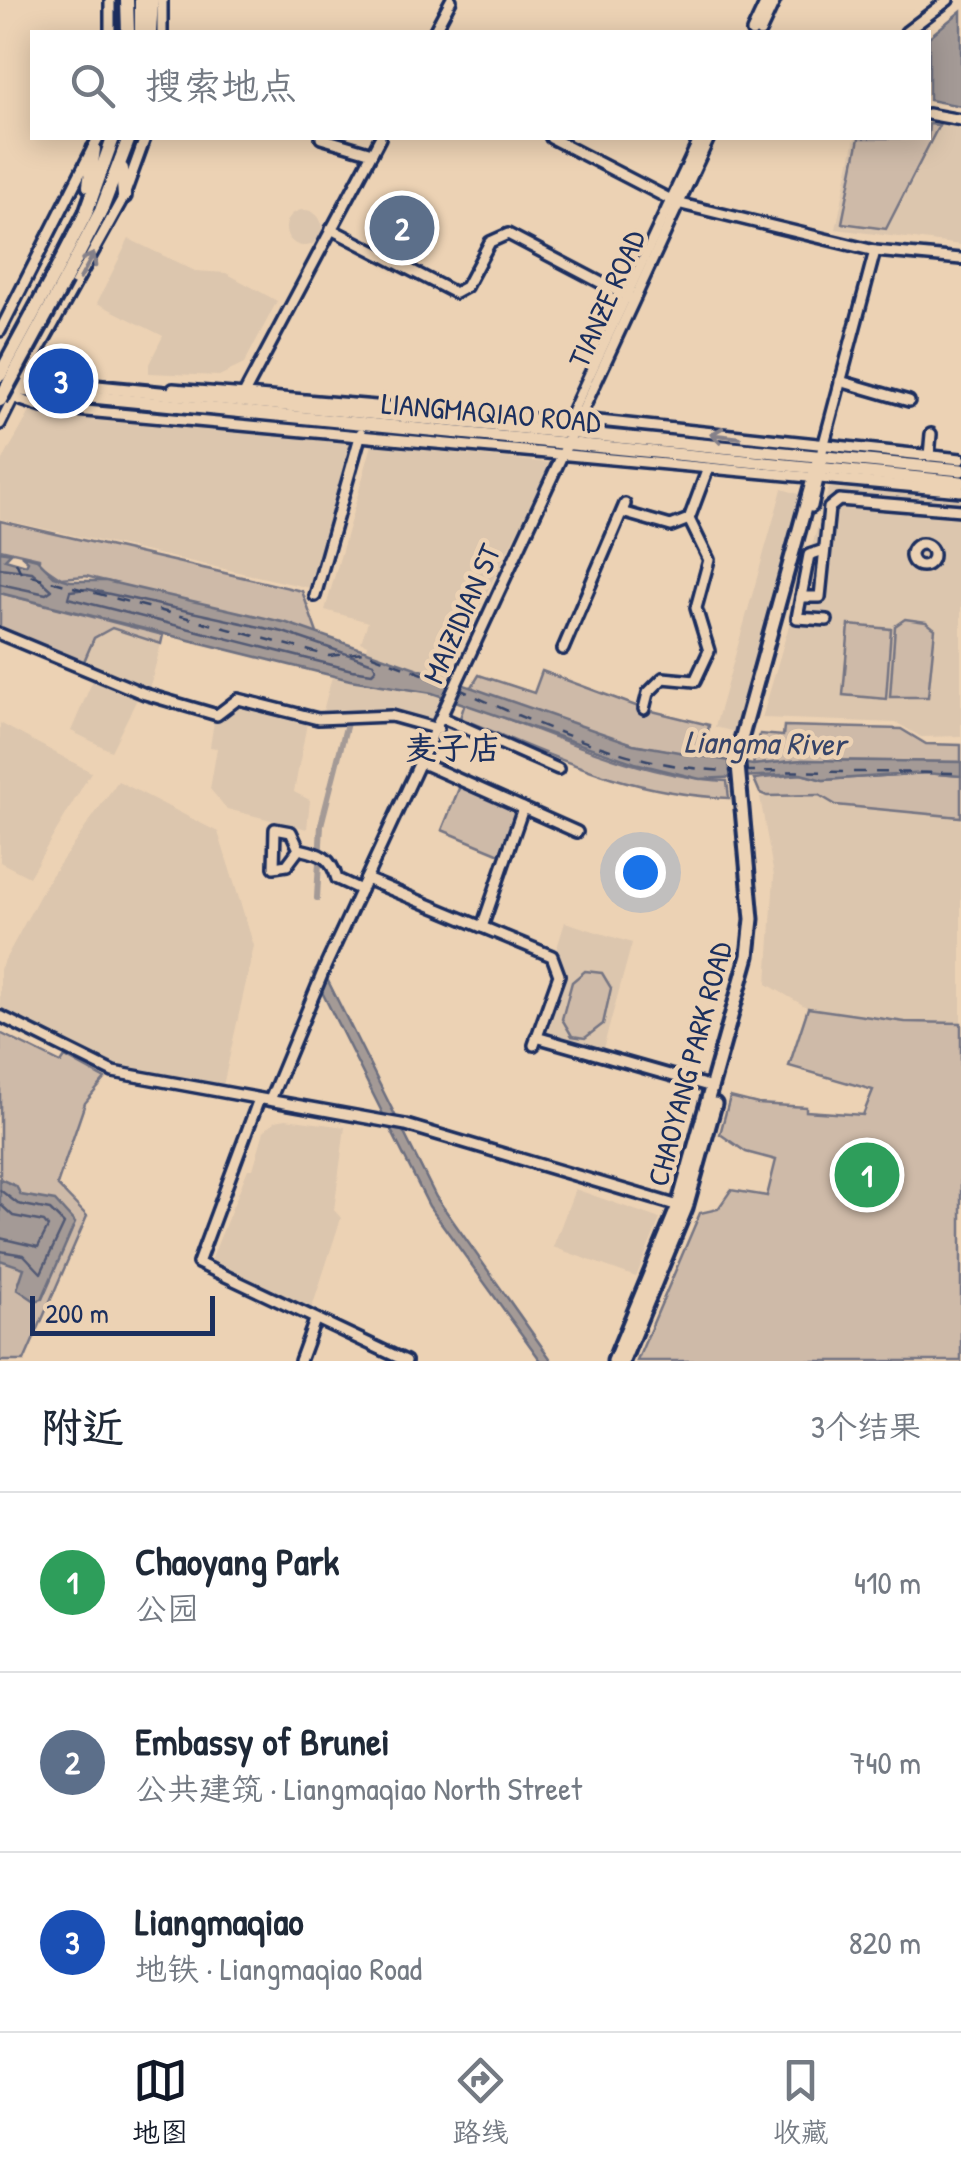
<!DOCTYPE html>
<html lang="zh">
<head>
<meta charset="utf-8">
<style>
  :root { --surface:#fff; --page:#f2f2f3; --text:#1f2937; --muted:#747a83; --line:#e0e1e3; --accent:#111827 }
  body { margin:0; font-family:"Patrick Hand","LXGW WenKai TC",sans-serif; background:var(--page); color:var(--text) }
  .scale { position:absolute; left:30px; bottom:25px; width:185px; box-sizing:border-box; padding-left:10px; border:5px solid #1b2f5e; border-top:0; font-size:28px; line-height:35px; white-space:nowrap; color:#1b2f5e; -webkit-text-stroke:8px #ecd2b4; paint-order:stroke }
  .you { position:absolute; left:640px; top:872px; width:35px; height:35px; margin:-25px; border:8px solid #fff; border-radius:50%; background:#1a73e8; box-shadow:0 0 0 15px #1a73e833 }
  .badge { display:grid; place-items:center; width:65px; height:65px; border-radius:50%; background:var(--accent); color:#fff; font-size:32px; font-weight:700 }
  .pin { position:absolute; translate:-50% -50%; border:5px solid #fff; box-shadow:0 2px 10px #0006 }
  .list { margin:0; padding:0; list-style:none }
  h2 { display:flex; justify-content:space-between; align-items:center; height:130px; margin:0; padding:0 40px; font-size:42px }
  h2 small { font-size:32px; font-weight:400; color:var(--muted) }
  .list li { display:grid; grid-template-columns:65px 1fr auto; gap:30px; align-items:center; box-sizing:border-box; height:180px; padding:0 40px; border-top:2px solid var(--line) }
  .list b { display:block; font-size:38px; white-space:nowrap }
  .list p { margin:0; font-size:32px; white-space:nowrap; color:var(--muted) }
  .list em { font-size:32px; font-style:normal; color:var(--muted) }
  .icon { flex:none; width:55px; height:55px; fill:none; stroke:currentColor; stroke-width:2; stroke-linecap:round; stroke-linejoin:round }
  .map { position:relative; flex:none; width:961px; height:1361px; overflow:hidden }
  .search { position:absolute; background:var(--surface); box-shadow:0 5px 25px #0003; left:30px; right:30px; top:30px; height:110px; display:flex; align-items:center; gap:25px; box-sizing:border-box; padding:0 35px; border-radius:0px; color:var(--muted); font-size:38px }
  .sheet { height:670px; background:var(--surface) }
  nav { display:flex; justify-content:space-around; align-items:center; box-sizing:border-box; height:140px; border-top:2px solid var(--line); background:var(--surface); font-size:28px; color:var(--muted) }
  nav a { display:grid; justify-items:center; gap:5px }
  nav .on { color:var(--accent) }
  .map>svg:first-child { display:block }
</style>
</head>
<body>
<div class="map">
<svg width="961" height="1361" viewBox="0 0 961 1361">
  <rect width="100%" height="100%" fill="#ecd2b4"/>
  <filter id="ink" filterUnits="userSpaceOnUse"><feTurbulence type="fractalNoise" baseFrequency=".01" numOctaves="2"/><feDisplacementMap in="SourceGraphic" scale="20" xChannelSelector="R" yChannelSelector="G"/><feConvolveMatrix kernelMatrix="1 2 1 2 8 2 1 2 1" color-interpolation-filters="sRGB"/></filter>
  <g filter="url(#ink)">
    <g fill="#dcc6ae">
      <polygon points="929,119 961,125 961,245 836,229 855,138 928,138"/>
      <circle cx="304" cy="228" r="18"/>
      <polygon points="129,239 195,271 226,273 277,301 244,364 219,376 149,373 149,364 163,336 97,303"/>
      <polygon points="30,412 350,442 310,588 0,519 0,465"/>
      <polygon points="372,445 551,463 452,663 431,722 385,710 323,711 332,677 367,684 367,676 361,672 367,645 361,642 368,622 325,610"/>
      <polygon points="829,488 961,499 961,736 921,737 897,723 762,718"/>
      <polygon points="782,489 802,495 735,732 715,727"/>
      <polygon points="112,628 161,644 149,690 82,666 94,638"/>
      <polygon points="93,680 138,697 111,751 71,731"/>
      <polygon points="237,707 307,723 294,792 310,800 307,829 227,809 210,789 217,748 210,747 214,721"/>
      <polygon points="0,723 91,772 29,877 0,862"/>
      <polygon points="118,781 218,832 254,946 223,1086 116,1068 0,1008 0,969 47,882"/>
      <polygon points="819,795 836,805 961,817 961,1023 905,1022 808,1008 767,984 774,876 760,797"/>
      <polygon points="565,922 632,943 603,1049 544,1033 563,974 556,951"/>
      <polygon points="286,1119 345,1127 334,1210 341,1218 312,1308 211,1260 248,1169 253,1169 264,1131 275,1121"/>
      <polygon points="575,1189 660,1219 636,1277 553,1247"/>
    </g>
    <g fill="#cebaa8" stroke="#747483" stroke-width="2.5">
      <polygon points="929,124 939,125 886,229 842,223 859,138 928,138"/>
      <polygon points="0,521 302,591 318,636 86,576 61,578 39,563 39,558 0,549"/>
      <polygon points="0,593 163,635 161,644 112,628 94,638 82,666 0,631"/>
      <polygon points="905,619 926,622 935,629 928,697 890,697 895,626"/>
      <polygon points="849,625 891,629 886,699 843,695"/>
      <polygon points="542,671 644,709 709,725 706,744 724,761 632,744 470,690 479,675 534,693"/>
      <path d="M465,703C549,733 638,777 727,781L729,798C626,794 553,756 460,718Z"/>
      <polygon points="784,726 901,729 926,744 961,745 961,762 802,760 753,765 760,734 783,736"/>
      <polygon points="926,773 961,776 961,817 836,805 819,795 767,796 760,793 754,779 801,774 824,780"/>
      <polygon points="460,786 518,810 500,854 442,830"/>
      <polygon points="585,971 602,973 611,988 603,1024 585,1038 572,1036 562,1019 572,982"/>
      <polygon points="808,1008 905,1022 961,1023 961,1361 637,1361 700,1213 718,1209 731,1190 767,1196 776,1160 746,1152 720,1134 730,1097 758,1104 806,1107 806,1111 863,1115 873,1090 789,1066"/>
      <polygon points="0,1033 61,1063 65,1057 105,1079 85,1103 57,1185 87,1216 24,1361 0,1361"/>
    </g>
    <g fill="#a49a96" stroke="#6d6f80" stroke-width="2.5">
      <polygon points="961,11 961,106 929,100 929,37"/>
      <polygon points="0,551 11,553 5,559 26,565 28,561 21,555 37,559 54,576 70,581 106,581 287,623 633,744 753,765 802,760 961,762 961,776 926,773 823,780 801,774 700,779 635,763 432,693 350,680 0,593"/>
      <polygon points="320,965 436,1197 552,1361 541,1361 429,1206 313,974"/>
      <polygon points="0,1179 16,1186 21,1195 55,1201 75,1223 42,1299 35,1301 17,1289 24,1268 0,1260"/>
    </g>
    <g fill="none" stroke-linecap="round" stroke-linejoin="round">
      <g stroke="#525a74" stroke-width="2.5">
        <polyline points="0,568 32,572 52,590 46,594 0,584"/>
        <polygon points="87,589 283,632 373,663 376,669 372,673 352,670 68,598 70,591"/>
        <polyline points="0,1190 18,1204 50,1210 64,1224 41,1273 24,1255 0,1251"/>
        <polyline points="0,1204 13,1216 44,1222 48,1227 38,1247 0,1238"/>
      </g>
      <polyline stroke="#a49a96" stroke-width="6" points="317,898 321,825 347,723"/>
      <g stroke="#364469" stroke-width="2.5" stroke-dasharray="12 10" stroke-linecap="butt">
        <polyline points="16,562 21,573 329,656 364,652 450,684"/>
        <path d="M457,688C544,728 638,770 735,771"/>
        <polyline points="743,771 961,773"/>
      </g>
      <g stroke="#1b2f5e" stroke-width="16">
        <g id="minor">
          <polyline points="110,32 110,0"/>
          <polyline points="162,32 162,0"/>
          <polyline points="434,32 451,0"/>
          <polyline points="752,32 767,0"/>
          <polyline points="760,32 775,0"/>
          <polyline points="906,32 948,0"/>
          <polyline points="928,114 961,120"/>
          <polyline points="321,138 372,153"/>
          <polyline points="551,138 677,203 875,251 961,259"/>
          <polyline points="331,229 455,293 466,287 490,242 508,234 632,299"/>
          <polyline points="0,331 98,138"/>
          <polyline points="840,381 909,401"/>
          <polyline points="20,384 124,196 145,138"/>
          <polyline points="173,389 567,422 580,419 961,459"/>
          <polyline points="0,393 42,407 961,491"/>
          <polyline points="243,396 380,138"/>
          <polyline points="567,423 700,138"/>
          <polyline points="0,424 13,398"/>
          <polyline points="822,451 875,251"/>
          <polyline points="929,456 931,434"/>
          <polyline points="622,512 671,526 689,519 708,468"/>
          <circle cx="922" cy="555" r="11"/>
          <polyline points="824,550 809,555 797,618 827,620"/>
          <polyline points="315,596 361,433"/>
          <polyline points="801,597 820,597 829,508 839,500 961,510"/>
          <polyline points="0,634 145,694 217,715 238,699 318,719 391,716 438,729"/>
          <polyline points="563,649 625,504"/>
          <polyline points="644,709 648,693 663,678 695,681 709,651 696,608 709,560 689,519"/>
          <polyline points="443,718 558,769"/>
          <polyline points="422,763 577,832"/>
          <path d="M299,849L287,865L274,867L275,829L291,832L299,849C321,854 331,857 337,879L361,890"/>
          <polyline points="366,879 552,956 559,975 534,1045"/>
          <polyline points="482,927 523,808"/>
          <polyline points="0,1016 113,1072 406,1125 682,1207"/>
          <polyline points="536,1037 712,1087"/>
          <polyline points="259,1099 198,1263 406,1361"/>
          <polyline points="270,1100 326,965 709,138"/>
          <polyline points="300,1361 315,1320"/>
        </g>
      </g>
      <g stroke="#1b2f5e" stroke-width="19">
        <g id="major">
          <polyline points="4,378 961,470"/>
          <polyline points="0,388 961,482"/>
          <polyline points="811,506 821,461"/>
          <polyline points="614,1361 678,1206 748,956 752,919 737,754 818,461"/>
          <polyline points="623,1361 686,1208 715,1104"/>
        </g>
      </g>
      <g stroke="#1b2f5e" stroke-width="20">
        <g id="highway">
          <polyline points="127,0 128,32"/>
          <polyline points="141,0 141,32"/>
          <polyline points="150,32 152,0"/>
          <polyline points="122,169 124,196"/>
          <polyline points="89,186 94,149"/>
          <polyline points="54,275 86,213 113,138"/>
          <polyline points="65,280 101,211 129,138"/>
        </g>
      </g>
      <use href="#minor" stroke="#ecd2b4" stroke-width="9"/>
      <use href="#major" stroke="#ecd2b4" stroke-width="11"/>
      <use href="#highway" stroke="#ecd2b4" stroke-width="12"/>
      <g stroke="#1b2f5e" stroke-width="20" stroke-linecap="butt">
        <g id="highway-bridge">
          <polyline points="0,375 54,275"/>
          <polyline points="0,400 65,280"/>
        </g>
      </g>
      <use href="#highway-bridge" stroke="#ecd2b4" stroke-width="12"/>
    </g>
    <defs><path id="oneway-shaft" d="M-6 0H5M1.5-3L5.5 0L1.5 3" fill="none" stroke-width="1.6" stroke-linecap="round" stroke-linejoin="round" transform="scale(2.5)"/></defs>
    <g stroke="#848089">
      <use href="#oneway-shaft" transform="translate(87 266) rotate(-61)"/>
      <use href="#oneway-shaft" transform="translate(725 436) rotate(-173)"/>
    </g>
  </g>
  <g text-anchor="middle" stroke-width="9" stroke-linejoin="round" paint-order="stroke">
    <g font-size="30" fill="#1b2f5e" stroke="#ecd2b4">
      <text transform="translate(607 299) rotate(-66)" y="10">TIANZE ROAD</text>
      <text transform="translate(491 413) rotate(5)" y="10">LIANGMAQIAO ROAD</text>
      <text transform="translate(462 614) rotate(-66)" y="10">MAIZIDIAN ST</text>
      <text transform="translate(690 1064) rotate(-75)" y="10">CHAOYANG PARK ROAD</text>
    </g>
    <g font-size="32" font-style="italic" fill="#364469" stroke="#ecd2b4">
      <text transform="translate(765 743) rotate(1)" y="11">Liangma River</text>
    </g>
    <g font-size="32" font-weight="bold" fill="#1b2f5e" stroke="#ecd2b4">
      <text x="453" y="759">麦子店</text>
    </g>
  </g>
</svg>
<div class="scale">200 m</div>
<div class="you"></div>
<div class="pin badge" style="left:867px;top:1175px;background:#2e9e5b">1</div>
<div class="pin badge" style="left:402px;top:228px;background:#5c6f8a">2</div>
<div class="pin badge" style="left:61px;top:381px;background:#1a4fb4">3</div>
<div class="search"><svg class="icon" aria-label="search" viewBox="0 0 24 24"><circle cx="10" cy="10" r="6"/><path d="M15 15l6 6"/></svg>搜索地点</div>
</div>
<section class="sheet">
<h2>附近<small>3个结果</small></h2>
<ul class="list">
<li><span class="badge" style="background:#2e9e5b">1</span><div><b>Chaoyang Park</b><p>公园</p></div><em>410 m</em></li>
<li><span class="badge" style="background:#5c6f8a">2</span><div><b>Embassy of Brunei</b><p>公共建筑 · Liangmaqiao North Street</p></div><em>740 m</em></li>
<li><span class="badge" style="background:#1a4fb4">3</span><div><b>Liangmaqiao</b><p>地铁 · Liangmaqiao Road</p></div><em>820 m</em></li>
</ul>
</section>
<nav>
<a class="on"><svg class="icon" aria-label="map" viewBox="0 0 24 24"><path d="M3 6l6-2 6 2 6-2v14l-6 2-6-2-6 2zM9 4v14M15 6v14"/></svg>地图</a>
<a><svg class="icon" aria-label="directions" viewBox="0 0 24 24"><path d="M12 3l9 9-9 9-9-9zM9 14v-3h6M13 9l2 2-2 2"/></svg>路线</a>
<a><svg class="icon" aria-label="saved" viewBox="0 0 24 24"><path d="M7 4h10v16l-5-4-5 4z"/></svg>收藏</a>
</nav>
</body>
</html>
